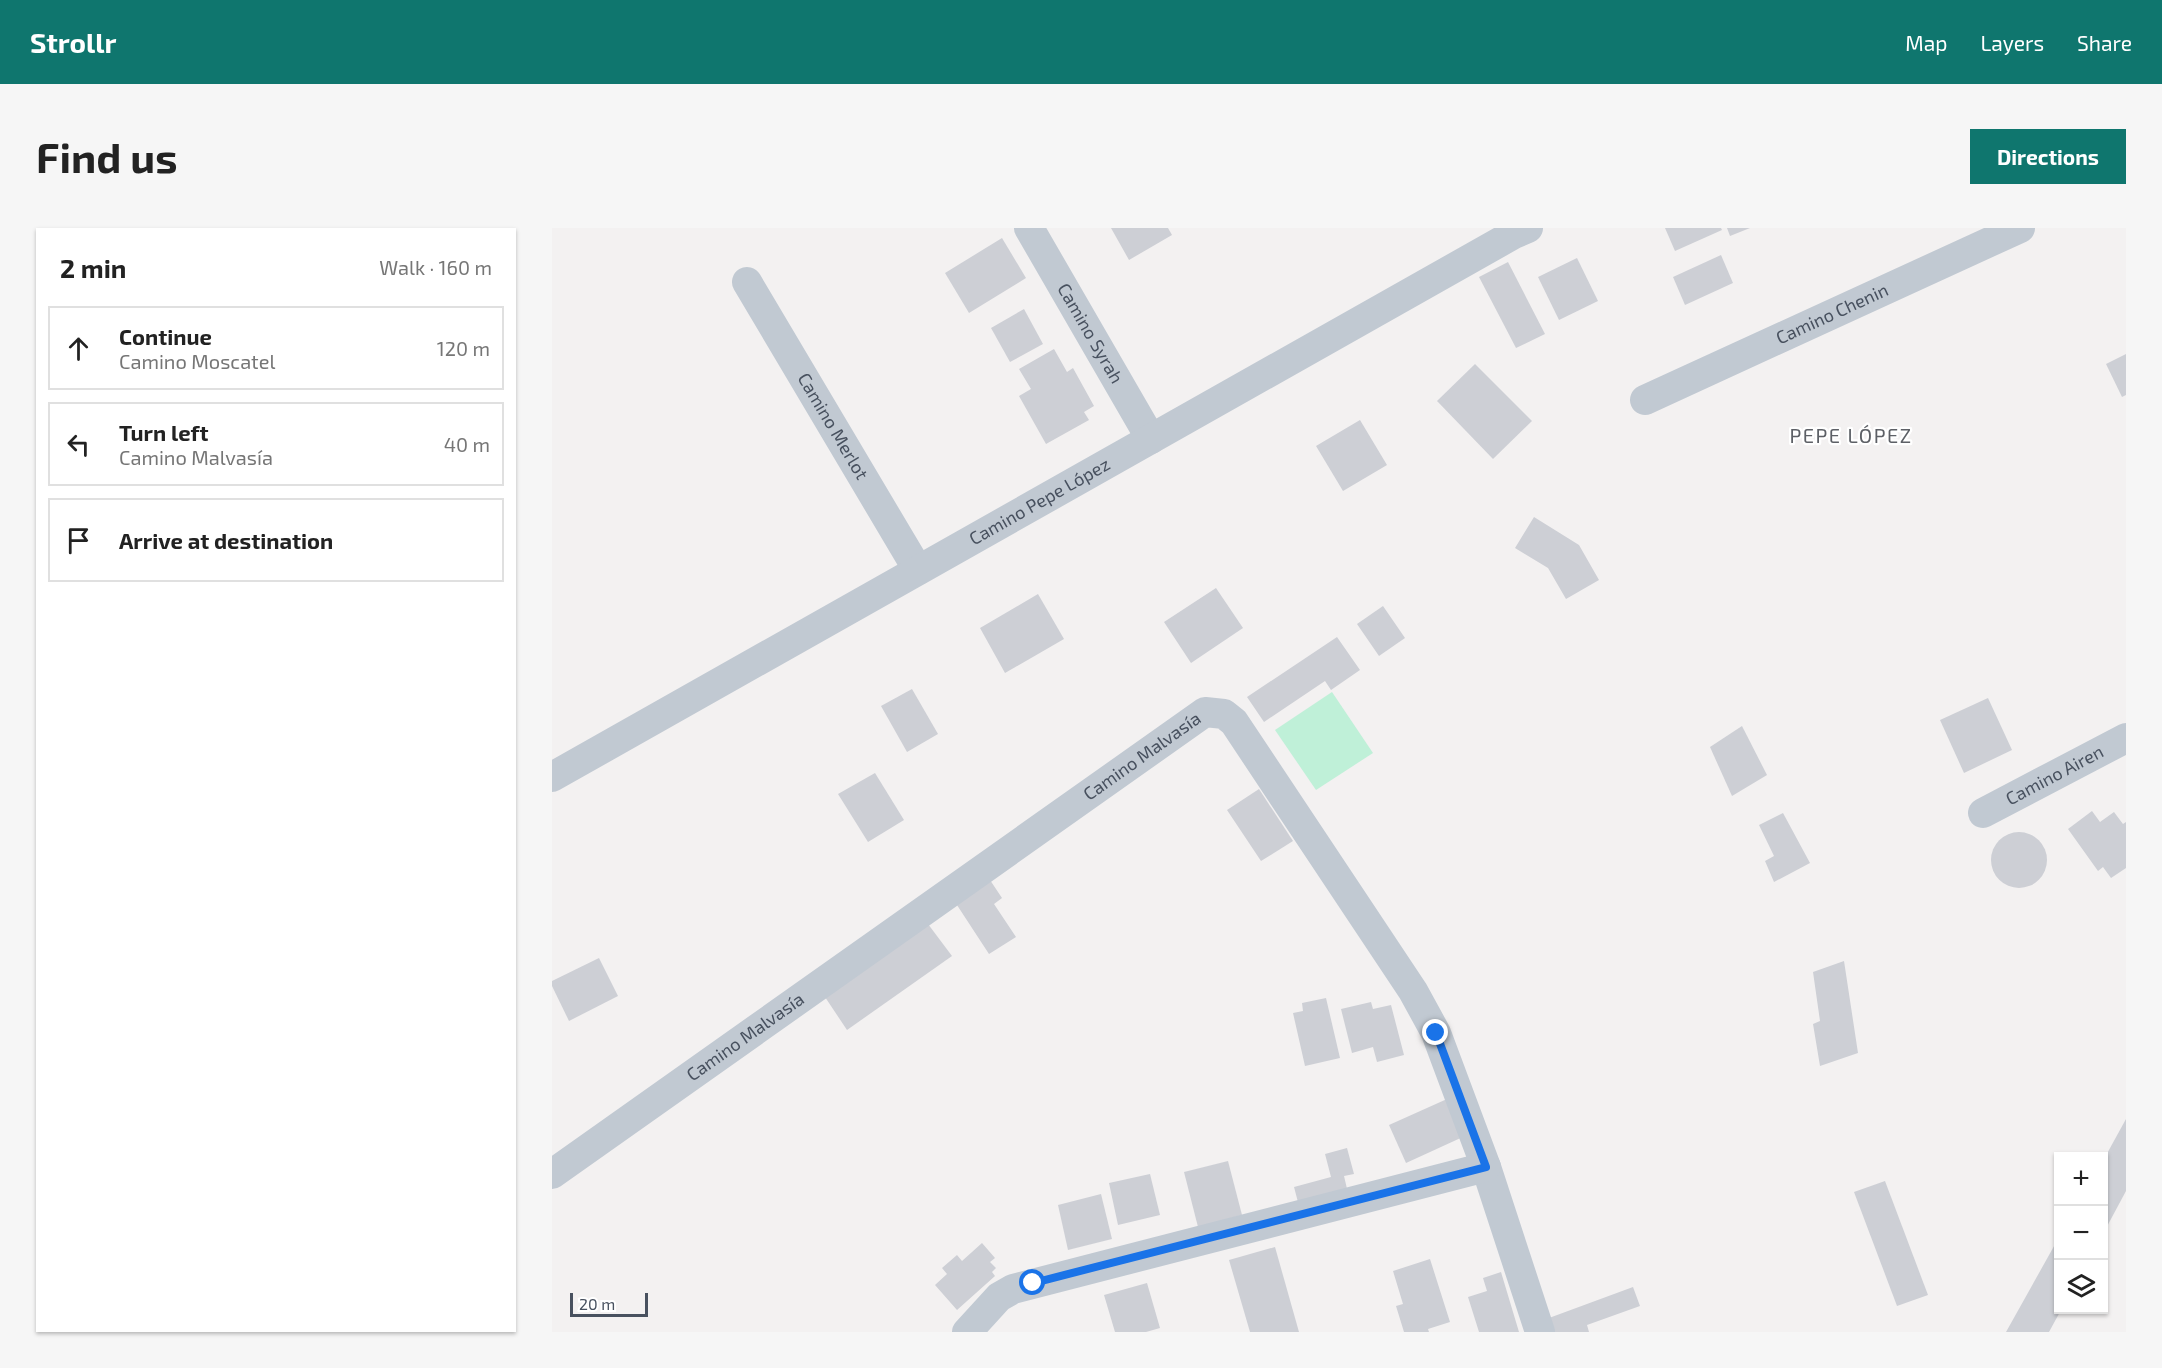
<!DOCTYPE html>
<html lang="en">
<head>
<meta charset="utf-8">
<style>
  :root { --surface:#fff; --page:#f6f6f6; --text:#222; --muted:#767676; --line:#e0e0e0; --accent:#0f766e }
  body { margin:0; font-family:"Exo 2",sans-serif; background:var(--page); color:var(--text) }
  .controls { position:absolute; right:18px; bottom:18px; display:grid; overflow:hidden; border-radius:0px; box-shadow:0 2px 4px #0004 }
  .controls button { width:54px; height:54px; display:grid; place-items:center; padding:0; border:0; border-bottom:2px solid var(--line); background:var(--surface); color:var(--text); font:30px sans-serif }
  .scale { position:absolute; left:18px; bottom:15px; width:78px; box-sizing:border-box; padding-left:6px; border:3px solid #48515f; border-top:0; font-size:16px; line-height:21px; white-space:nowrap; color:#48515f; -webkit-text-stroke:4px #fff; paint-order:stroke }
  .stop { position:absolute; width:18px; height:18px; margin:-14px; border:4px solid #1a73e8; border-radius:50%; background:#fff }
  .stop.end { background:#1a73e8; border-color:#fff; box-shadow:0 2px 6px #0008 }
  .list { margin:0; padding:0; list-style:none }
  h2 { display:flex; justify-content:space-between; align-items:center; height:78px; margin:0; padding:0 24px; font-size:26px }
  h2 small { font-size:20px; font-weight:400; color:var(--muted) }
  .list li { display:grid; grid-template-columns:39px 1fr auto; gap:18px; align-items:center; box-sizing:border-box; height:84px; margin:0 12px 12px; padding:0 12px; border:2px solid var(--line); border-radius:0px }
  .list b { display:block; font-size:22px; white-space:nowrap }
  .list p { margin:0; font-size:20px; white-space:nowrap; color:var(--muted) }
  .list em { font-size:20px; font-style:normal; color:var(--muted) }
  .icon { flex:none; width:33px; height:33px; fill:none; stroke:currentColor; stroke-width:2; stroke-linecap:round; stroke-linejoin:round }
  .map { position:relative; flex:none; width:1574px; height:1104px; overflow:hidden; border-radius:0px }
  header { display:flex; align-items:center; gap:36px; box-sizing:border-box; height:84px; padding:0 30px; background:var(--accent); color:#fff }
  header strong { font-size:28px }
  nav { display:flex; gap:33px; margin-inline-start:auto; font-size:21px }
  .intro { display:flex; align-items:center; justify-content:space-between; box-sizing:border-box; height:144px; padding:0 36px }
  h1 { margin:0; font-size:42px }
  .button { padding:15px 27px; border-radius:0px; background:var(--accent); color:#fff; font-size:21px; font-weight:700 }
  main { display:flex; gap:36px; padding:0 36px }
  aside { flex:1; background:var(--surface); border-radius:0px; box-shadow:0 2px 4px #0004 }
  .map>svg:first-child { display:block }
</style>
</head>
<body>
<header>
<strong>Strollr</strong>
<nav><a>Map</a><a>Layers</a><a>Share</a></nav>
</header>
<div class="intro"><h1>Find us</h1><a class="button">Directions</a></div>
<main>
<aside>
<h2>2 min<small>Walk · 160 m</small></h2>
<ul class="list">
<li><svg class="icon" aria-label="ahead" viewBox="0 0 24 24"><path d="M12 20V5M6 11l6-6 6 6"/></svg><div><b>Continue</b><p>Camino Moscatel</p></div><em>120 m</em></li>
<li><svg class="icon" aria-label="left" viewBox="0 0 24 24"><path d="M17 20v-9H6M10 6l-5 5 5 5"/></svg><div><b>Turn left</b><p>Camino Malvasía</p></div><em>40 m</em></li>
<li><svg class="icon" aria-label="arrive" viewBox="0 0 24 24"><path d="M6 21V4h12l-3 4 3 4H6"/></svg><div><b>Arrive at destination</b></div></li>
</ul>
</aside>
<div class="map">
<svg width="1574" height="1104" viewBox="0 0 1574 1104">
  <rect width="100%" height="100%" fill="#f3f1f1"/>
  <polygon fill="#bff0d8" points="780,464 821,525 764,562 723,502"/>
  <g fill="#cdcfd5">
    <polygon points="559,0 616,0 620,7 577,32"/>
    <polygon points="1113,0 1169,0 1170,2 1123,23"/>
    <polygon points="1175,0 1198,0 1178,8"/>
    <polygon points="450,10 474,50 417,85 393,45"/>
    <polygon points="1169,27 1181,55 1133,77 1121,49"/>
    <polygon points="1025,30 1046,73 1007,92 986,49"/>
    <polygon points="956,34 993,106 964,120 927,49"/>
    <polygon points="472,81 491,116 458,134 439,100"/>
    <polygon points="502,121 515,144 521,140 542,178 532,184 537,192 494,216 467,168 479,161 467,141"/>
    <polygon points="1574,126 1574,167 1570,169 1554,136"/>
    <polygon points="923,136 980,193 941,231 885,173"/>
    <polygon points="808,192 835,237 791,263 764,218"/>
    <polygon points="982,289 1027,317 1047,352 1014,371 996,340 963,320"/>
    <polygon points="664,360 691,400 639,435 612,394"/>
    <polygon points="486,366 512,411 453,445 428,400"/>
    <polygon points="831,378 853,410 827,428 805,396"/>
    <polygon points="785,409 808,442 779,462 773,453 712,494 695,469"/>
    <polygon points="360,461 386,506 355,524 329,478"/>
    <polygon points="1436,470 1460,522 1412,545 1388,492"/>
    <polygon points="1190,498 1215,547 1180,568 1158,519"/>
    <polygon points="323,545 352,592 316,614 286,566"/>
    <polygon points="707,561 741,613 709,633 675,582"/>
    <polygon points="1540,583 1548,594 1562,584 1571,596 1574,594 1574,640 1559,650 1551,639 1546,643 1516,601"/>
    <polygon points="1231,585 1258,635 1222,654 1213,633 1222,628 1207,597"/>
    <circle cx="1467" cy="632" r="28"/>
    <polygon points="438,652 450,670 442,676 464,709 437,726 403,674"/>
    <polygon points="376,696 400,728 295,802 273,769"/>
    <polygon points="47,730 66,768 17,793 0,758 0,753"/>
    <polygon points="1292,733 1306,825 1268,838 1261,796 1268,793 1261,744"/>
    <polygon points="774,770 788,830 753,838 741,785 751,783 750,775"/>
    <polygon points="819,774 821,781 839,777 852,827 825,834 821,819 800,825 789,781"/>
    <polygon points="895,871 913,908 854,935 837,897"/>
    <polygon points="1574,891 1574,963 1552,1004 1552,931"/>
    <polygon points="795,920 802,946 792,948 796,965 747,978 742,959 779,949 773,926"/>
    <polygon points="676,933 690,987 646,999 632,944"/>
    <polygon points="598,946 608,987 566,997 557,955"/>
    <polygon points="1333,953 1376,1067 1345,1078 1302,964"/>
    <polygon points="549,966 560,1011 516,1022 506,977"/>
    <polygon points="1506,1011 1506,1082 1509,1082 1497,1104 1454,1104"/>
    <polygon points="430,1015 443,1030 438,1034 444,1040 440,1044 443,1048 405,1082 383,1057 395,1046 390,1040 405,1027 410,1033"/>
    <polygon points="723,1019 747,1104 698,1104 677,1032"/>
    <polygon points="878,1031 898,1094 876,1101 877,1104 852,1104 844,1078 851,1076 841,1043"/>
    <polygon points="949,1044 967,1104 927,1104 916,1069 935,1063 931,1050"/>
    <polygon points="595,1055 608,1100 594,1104 563,1104 552,1067"/>
    <polygon points="1081,1059 1088,1078 1035,1097 1037,1104 1002,1104 997,1090"/>
  </g>
  <g fill="none" stroke-linecap="round" stroke-linejoin="round">
    <g stroke="#c1c9d2" stroke-width="30">
      <path id="s1" d="M477,0L599,211"/>
      <path id="s2" d="M195,54L366,342"/>
      <path id="s3" d="M1093,172L1468,0"/>
      <path id="s4" d="M0,549L962,6L976,0"/>
      <path id="s5" d="M1431,585L1574,510"/>
      <path id="s6" d="M0,946L653,484L672,486L682,494L861,763L884,805L934,939L988,1104"/>
      <polyline points="415,1104 447,1069 461,1061 934,939"/>
    </g>
  </g>
  <g fill="none" stroke-linecap="round" stroke-linejoin="round">
    <polyline stroke="#1a73e8" stroke-width="8" points="481,1055 934,939 884,805"/>
  </g>
  <g text-anchor="middle" stroke-width="4.5" stroke-linejoin="round" paint-order="stroke">
    <g font-size="18" fill="#48515f" stroke="#fff">
      <text dy="6" stroke="none"><textPath href="#s3" startOffset="206">Camino Chenin</textPath></text>
      <text dy="6" stroke="none"><textPath href="#s1" startOffset="122">Camino Syrah</textPath></text>
      <text dy="6" stroke="none"><textPath href="#s2" startOffset="168">Camino Merlot</textPath></text>
      <text dy="6" stroke="none"><textPath href="#s4" startOffset="560">Camino Pepe López</textPath></text>
      <text dy="6" stroke="none"><textPath href="#s6" startOffset="723">Camino Malvasía</textPath></text>
      <text dy="6" stroke="none"><textPath href="#s5" startOffset="81">Camino Airen</textPath></text>
      <text dy="6" stroke="none"><textPath href="#s6" startOffset="237">Camino Malvasía</textPath></text>
    </g>
    <g font-size="20" letter-spacing="1.5" fill="#5d6066" stroke="#fff">
      <text x="1299" y="215">PEPE LÓPEZ</text>
    </g>
  </g>
</svg>
<div class="controls">
<button>+</button>
<button>−</button>
<button><svg class="icon" aria-label="layers" viewBox="0 0 24 24"><path d="M12 4l9 5-9 5-9-5zM3 14l9 5 9-5"/></svg></button>
</div>
<div class="scale">20 m</div>
<div class="stop" style="left:481px;top:1055px"></div>
<div class="stop end" style="left:884px;top:805px"></div>
</div>
</main>
</body>
</html>
